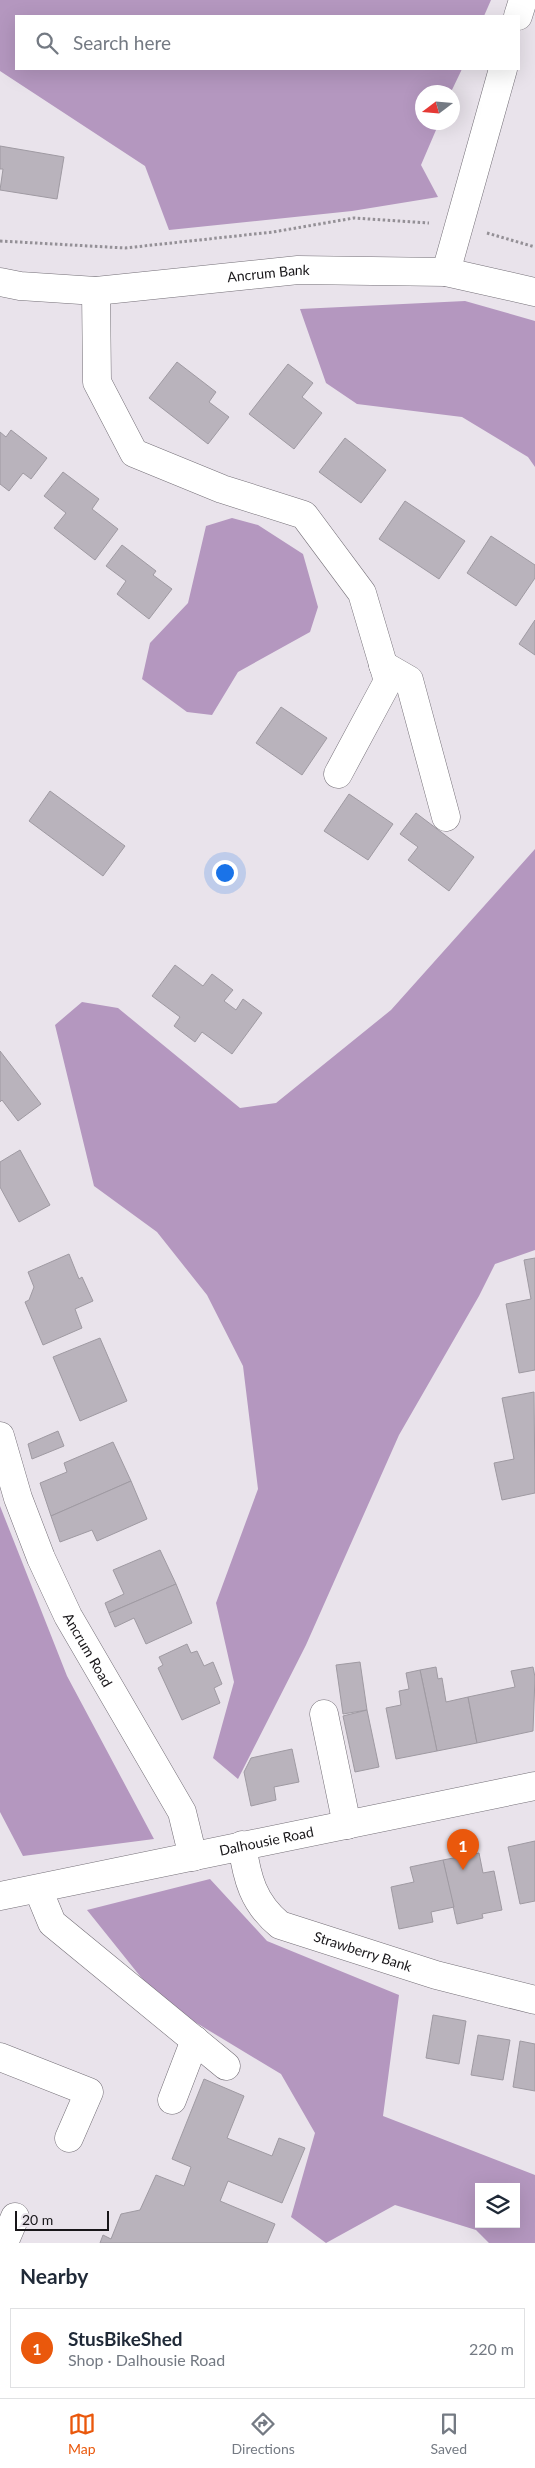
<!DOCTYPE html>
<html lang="en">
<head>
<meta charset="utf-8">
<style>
  :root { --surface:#fff; --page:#f6f6f7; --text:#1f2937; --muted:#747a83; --line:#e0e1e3; --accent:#ea580c }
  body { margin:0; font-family:Lato,sans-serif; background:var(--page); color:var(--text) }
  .controls { position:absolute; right:15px; bottom:15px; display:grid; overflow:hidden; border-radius:0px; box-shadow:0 5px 20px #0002 }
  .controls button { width:45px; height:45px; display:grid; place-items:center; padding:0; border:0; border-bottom:1px solid var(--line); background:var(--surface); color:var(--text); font:25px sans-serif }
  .compass { position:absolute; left:415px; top:85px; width:45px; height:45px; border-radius:50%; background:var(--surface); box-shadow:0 5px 20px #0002; rotate:254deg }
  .scale { position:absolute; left:15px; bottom:12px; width:94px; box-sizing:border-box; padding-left:5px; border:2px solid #181619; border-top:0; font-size:14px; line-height:18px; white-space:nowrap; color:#181619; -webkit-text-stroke:4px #e9e3eb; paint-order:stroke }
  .you { position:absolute; left:224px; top:872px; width:18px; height:18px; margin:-12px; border:4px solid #fff; border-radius:50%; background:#1a73e8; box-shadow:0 0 0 8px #1a73e833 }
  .badge { display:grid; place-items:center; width:32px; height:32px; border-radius:50%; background:var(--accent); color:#fff; font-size:16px; font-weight:700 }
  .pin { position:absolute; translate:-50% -41px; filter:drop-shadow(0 1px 2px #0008) }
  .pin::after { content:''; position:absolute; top:26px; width:18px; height:15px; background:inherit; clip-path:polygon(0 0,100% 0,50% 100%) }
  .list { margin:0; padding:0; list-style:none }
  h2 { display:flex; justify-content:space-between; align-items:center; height:65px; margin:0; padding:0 20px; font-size:21px }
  h2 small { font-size:16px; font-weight:400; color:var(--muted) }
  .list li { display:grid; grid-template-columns:32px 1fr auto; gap:15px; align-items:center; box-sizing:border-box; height:80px; margin:0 10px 10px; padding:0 10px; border:1px solid var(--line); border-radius:0px }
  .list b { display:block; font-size:19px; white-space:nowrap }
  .list p { margin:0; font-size:16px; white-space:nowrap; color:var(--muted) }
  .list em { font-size:16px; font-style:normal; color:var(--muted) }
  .icon { flex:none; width:28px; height:28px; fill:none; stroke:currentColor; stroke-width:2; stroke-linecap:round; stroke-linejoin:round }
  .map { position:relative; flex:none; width:535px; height:2243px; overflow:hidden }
  .search { position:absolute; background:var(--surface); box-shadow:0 5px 20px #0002; left:15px; right:15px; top:15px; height:55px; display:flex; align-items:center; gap:12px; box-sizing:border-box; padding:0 18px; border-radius:0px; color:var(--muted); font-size:19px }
  .sheet { height:155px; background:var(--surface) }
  nav { display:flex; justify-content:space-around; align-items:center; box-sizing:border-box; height:70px; border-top:1px solid var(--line); background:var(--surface); font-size:14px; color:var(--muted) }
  nav a { display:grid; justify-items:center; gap:2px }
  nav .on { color:var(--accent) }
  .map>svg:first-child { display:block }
</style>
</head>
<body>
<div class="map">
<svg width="535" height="2243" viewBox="0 0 535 2243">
  <rect width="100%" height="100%" fill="#e9e3eb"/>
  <g fill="#b497bf" fill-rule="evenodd">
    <polygon points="0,0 491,0 484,16 16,16 16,69 462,69 451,92 422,92 422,122 439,123 421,165 438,197 352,211 169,230 145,166 0,71"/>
    <polygon points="465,301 535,321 535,467 528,457 462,417 357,404 326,383 300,309"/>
    <polygon points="232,518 258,525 303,554 318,607 310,632 238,672 212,715 187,712 142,679 150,643 188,603 206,526"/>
    <polygon points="535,849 535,1250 495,1264 479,1296 399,1435 306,1645 238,1779 213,1758 234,1682 216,1603 258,1489 243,1366 207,1295 157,1232 94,1186 55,1025 82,1002 118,1008 240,1108 276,1103 391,1010"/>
    <polygon points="0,1506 67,1676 154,1839 23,1856 0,1812"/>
    <path d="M210,1879L267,1941L399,1995L383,2116L535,2175V2243H489L476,2230L395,2205L326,2243L291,2217L315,2133L281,2074L160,2001L87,1910ZM479,2187H516V2224H479Z"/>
  </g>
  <g fill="#b9b3bc" stroke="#9f9aa2">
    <polygon points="0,146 64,157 57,199 0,190 3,169 0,169"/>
    <polygon points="177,362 216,392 209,402 229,417 208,444 149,398"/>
    <polygon points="288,364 313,383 302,397 322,413 294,449 249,414"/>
    <polygon points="11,430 47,458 31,479 23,473 9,491 0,484 0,432 6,437"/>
    <polygon points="345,438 386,470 361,503 319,472"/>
    <polygon points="63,472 99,499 92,509 118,529 95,560 54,528 66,513 44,496"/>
    <polygon points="405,501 465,541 439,579 379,539"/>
    <polygon points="491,536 535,565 535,578 516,606 467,573"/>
    <polygon points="122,545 156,571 153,575 172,589 149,619 117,594 126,581 106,566"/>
    <polygon points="535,620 535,655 519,644"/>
    <polygon points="281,707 327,738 302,775 256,743"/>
    <polygon points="50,791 125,846 103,876 29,821"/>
    <polygon points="349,794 393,824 368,860 324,831"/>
    <polygon points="416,813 474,857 449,891 408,860 418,847 400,834"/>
    <polygon points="175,965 203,986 212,974 233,990 224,1001 236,1010 243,999 262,1013 232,1054 202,1032 195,1042 174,1026 180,1017 152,996"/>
    <polygon points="0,1051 41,1104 18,1121 2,1100 0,1102"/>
    <polygon points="20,1150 50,1205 19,1222 0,1187 0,1162"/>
    <polygon points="69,1254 79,1279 82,1277 93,1301 75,1309 82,1328 43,1345 25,1302 29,1300 34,1287 28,1272"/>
    <polygon points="535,1258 535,1370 519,1373 506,1304 531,1299 524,1260"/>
    <polygon points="100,1338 127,1401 80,1421 53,1357"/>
    <polygon points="534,1392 535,1493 502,1500 494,1463 514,1459 502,1398"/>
    <polygon points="58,1431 64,1446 32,1459 28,1444"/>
    <polygon points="113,1442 131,1481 51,1516 40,1483 67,1472 64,1463"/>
    <polygon points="131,1481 147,1519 97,1541 92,1530 60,1542 51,1516"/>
    <polygon points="160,1550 176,1584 109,1613 105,1603 124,1594 113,1570"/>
    <polygon points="176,1584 192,1623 146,1644 134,1618 115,1627 109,1613"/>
    <polygon points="187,1644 191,1653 197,1651 204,1666 213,1662 222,1684 214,1688 220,1703 182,1720 158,1668 163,1665 159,1657"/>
    <polygon points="360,1662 367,1710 343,1714 336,1665"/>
    <polygon points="436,1667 438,1679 442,1678 446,1702 468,1697 477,1743 437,1751 420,1670"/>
    <polygon points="533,1667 535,1677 533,1731 477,1743 468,1697 515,1687 511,1671"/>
    <polygon points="420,1670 437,1751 396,1759 386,1708 401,1705 399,1691 409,1689 406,1673"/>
    <polygon points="367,1710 379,1767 355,1772 343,1716"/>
    <polygon points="292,1749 299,1782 274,1787 276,1800 251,1806 244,1772 251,1758"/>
    <polygon points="535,1841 535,1901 520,1904 508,1847"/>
    <polygon points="479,1853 483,1873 494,1871 502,1910 482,1914 483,1918 457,1924 443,1860"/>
    <polygon points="443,1860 454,1907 431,1912 433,1922 399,1929 391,1887 414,1882 410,1867"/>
    <polygon points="433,2015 466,2021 459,2064 426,2058"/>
    <polygon points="478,2035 510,2040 503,2080 471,2075"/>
    <polygon points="520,2041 535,2044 535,2091 513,2087"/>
    <polygon points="204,2079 244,2096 227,2138 272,2156 279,2138 305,2148 282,2203 228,2181 220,2201 275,2224 267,2243 100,2243 103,2235 111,2239 121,2214 140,2210 156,2175 184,2186 191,2167 172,2159"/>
  </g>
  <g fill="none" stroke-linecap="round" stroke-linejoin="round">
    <g stroke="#746f77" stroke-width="29">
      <g id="minor">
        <polyline points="518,16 523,0"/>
        <polyline points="446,272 503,69"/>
        <path id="s1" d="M0,282L20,286L96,291L298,270L446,272L535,292"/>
        <polyline points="96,291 97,382 134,453 222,489 304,515 362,593 388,681 338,774"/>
        <polyline points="383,665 409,680 446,817"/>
        <path id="s2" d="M0,1436L18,1498L41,1558L68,1616L182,1812L193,1857"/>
        <polyline points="324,1714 347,1825"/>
        <path id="s3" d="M242,1845C247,1878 253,1903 280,1925L436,1975L535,2000"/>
        <polyline points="38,1889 52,1923 226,2066"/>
        <polyline points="0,2057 89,2092 69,2138"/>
        <polyline points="172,2100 195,2040"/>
        <polyline points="4,2243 15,2217"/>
      </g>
    </g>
    <g stroke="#746f77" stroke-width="29">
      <g id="major">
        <path id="s4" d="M0,1896L535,1786"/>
      </g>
    </g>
    <g stroke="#949096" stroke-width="3" stroke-dasharray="2.5 2.5" stroke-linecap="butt">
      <polyline points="487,233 535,247"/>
      <polyline points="0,241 125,248 273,232 354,218 429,223"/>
    </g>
    <use href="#minor" stroke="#fff" stroke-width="28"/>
    <use href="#major" stroke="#fff" stroke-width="28"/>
  </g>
  <g text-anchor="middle" stroke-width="4" stroke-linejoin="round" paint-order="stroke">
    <g font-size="14" fill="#181619" stroke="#e9e3eb">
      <text dy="5" stroke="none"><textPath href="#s1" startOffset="270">Ancrum Bank</textPath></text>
      <text dy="5" stroke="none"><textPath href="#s2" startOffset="232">Ancrum Road</textPath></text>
      <text dy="5" stroke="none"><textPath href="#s4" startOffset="272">Dalhousie Road</textPath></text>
      <text dy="5" stroke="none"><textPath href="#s3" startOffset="178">Strawberry Bank</textPath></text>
    </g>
  </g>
</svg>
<div class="controls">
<button><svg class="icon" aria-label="layers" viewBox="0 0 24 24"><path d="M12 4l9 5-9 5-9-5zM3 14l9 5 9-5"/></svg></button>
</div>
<svg class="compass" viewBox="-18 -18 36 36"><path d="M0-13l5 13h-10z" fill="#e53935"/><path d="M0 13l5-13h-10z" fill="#747a83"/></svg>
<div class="scale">20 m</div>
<div class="you"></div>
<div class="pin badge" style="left:463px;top:1870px">1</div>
<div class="search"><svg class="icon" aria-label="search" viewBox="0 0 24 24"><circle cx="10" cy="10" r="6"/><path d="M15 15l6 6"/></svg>Search here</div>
</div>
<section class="sheet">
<h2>Nearby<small></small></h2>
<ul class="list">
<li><span class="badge">1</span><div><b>StusBikeShed</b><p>Shop · Dalhousie Road</p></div><em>220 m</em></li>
</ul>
</section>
<nav>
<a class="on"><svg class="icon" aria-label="map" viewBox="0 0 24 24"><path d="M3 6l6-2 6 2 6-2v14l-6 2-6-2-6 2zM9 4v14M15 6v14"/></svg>Map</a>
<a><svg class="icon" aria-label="directions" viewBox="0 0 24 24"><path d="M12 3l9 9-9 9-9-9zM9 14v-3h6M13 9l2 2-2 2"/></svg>Directions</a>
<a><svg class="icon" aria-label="saved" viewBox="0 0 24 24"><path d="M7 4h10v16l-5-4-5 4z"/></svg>Saved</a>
</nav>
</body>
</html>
